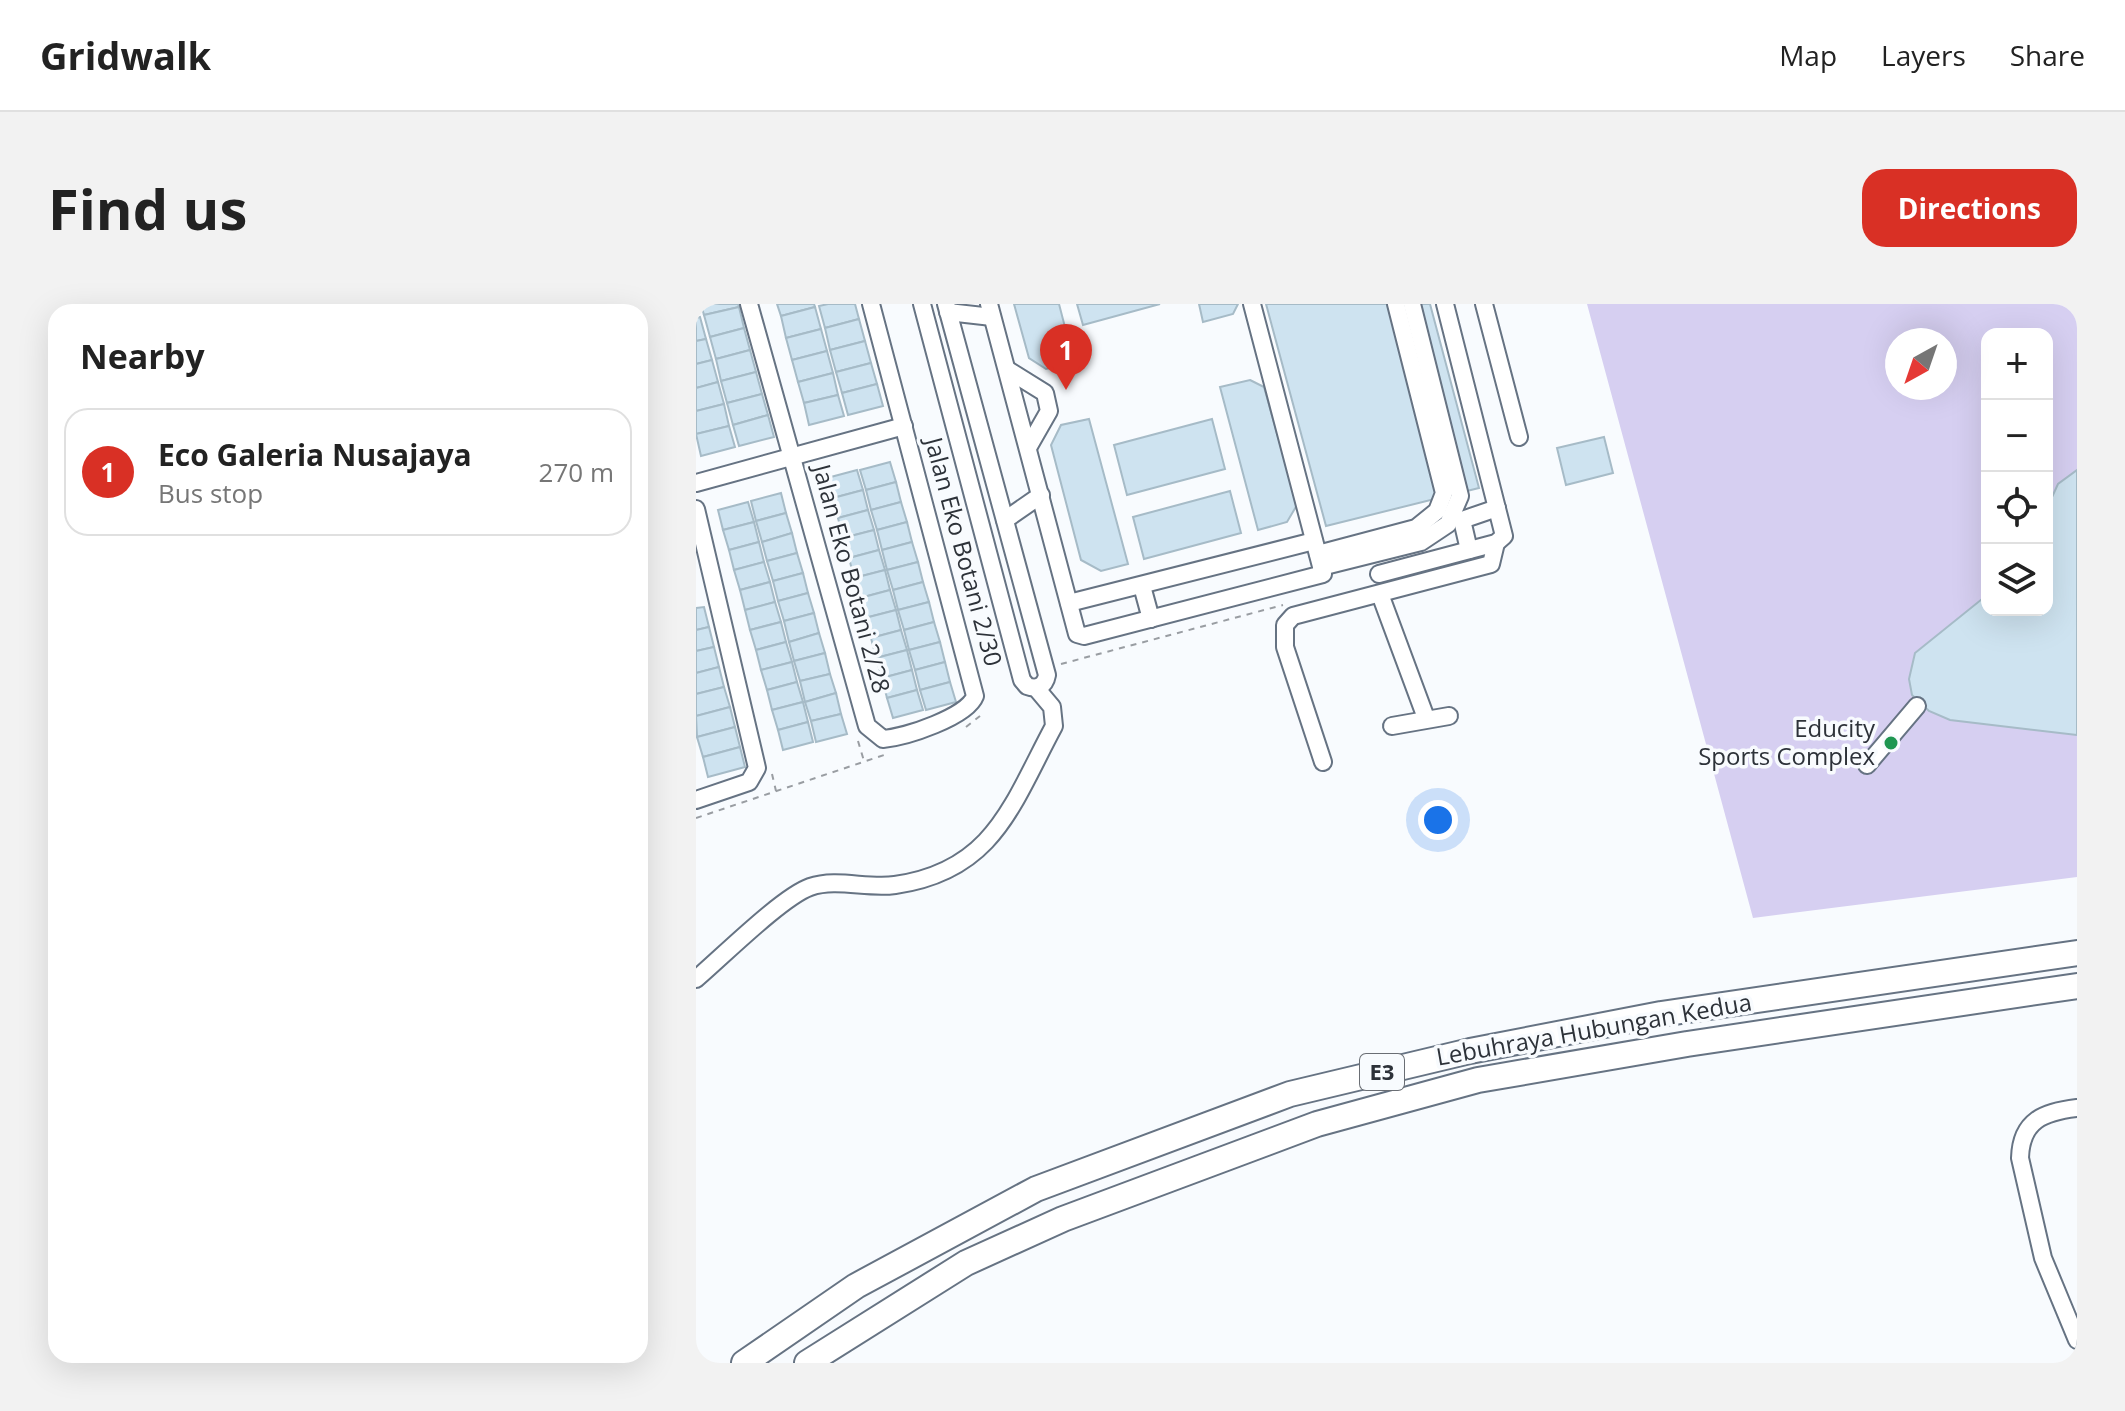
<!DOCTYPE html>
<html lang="en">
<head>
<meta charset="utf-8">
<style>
  :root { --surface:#fff; --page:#f2f2f2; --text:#222; --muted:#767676; --line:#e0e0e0; --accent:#d93025 }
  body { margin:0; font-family:"Open Sans",sans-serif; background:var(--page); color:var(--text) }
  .controls { position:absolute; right:24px; top:24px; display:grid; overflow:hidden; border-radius:16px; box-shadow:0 8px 32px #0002 }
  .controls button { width:72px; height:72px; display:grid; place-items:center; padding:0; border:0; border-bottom:2px solid var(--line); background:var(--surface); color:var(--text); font:40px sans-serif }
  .compass { position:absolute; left:1189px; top:24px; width:72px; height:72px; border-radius:50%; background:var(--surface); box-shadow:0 8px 32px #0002; rotate:220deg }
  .you { position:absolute; left:742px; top:516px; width:28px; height:28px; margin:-20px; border:6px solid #fff; border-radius:50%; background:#1a73e8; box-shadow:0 0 0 12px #1a73e833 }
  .badge { display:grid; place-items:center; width:52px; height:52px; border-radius:50%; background:var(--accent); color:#fff; font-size:26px; font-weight:700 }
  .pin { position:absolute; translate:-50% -66px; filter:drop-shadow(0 2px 4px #0008) }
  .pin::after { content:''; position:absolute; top:42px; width:28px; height:24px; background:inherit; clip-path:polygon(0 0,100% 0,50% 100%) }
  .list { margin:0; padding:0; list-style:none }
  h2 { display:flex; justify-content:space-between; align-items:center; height:104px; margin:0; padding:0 32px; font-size:34px }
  h2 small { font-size:26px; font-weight:400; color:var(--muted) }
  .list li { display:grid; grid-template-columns:52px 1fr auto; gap:24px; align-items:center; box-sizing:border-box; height:128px; margin:0 16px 16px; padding:0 16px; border:2px solid var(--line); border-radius:24px }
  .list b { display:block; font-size:30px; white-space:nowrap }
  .list p { margin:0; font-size:26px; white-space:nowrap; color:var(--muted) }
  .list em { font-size:26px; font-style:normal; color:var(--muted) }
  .icon { flex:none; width:44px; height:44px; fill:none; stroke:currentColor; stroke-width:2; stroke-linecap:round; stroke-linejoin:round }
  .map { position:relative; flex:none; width:1381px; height:1059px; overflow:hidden; border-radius:24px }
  header { display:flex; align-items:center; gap:48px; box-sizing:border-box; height:112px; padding:0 40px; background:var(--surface); border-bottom:2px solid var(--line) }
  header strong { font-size:38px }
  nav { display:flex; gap:44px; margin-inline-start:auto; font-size:28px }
  .intro { display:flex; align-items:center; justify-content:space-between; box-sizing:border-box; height:192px; padding:0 48px }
  h1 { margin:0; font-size:56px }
  .button { padding:20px 36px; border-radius:24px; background:var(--accent); color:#fff; font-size:28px; font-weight:700 }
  main { display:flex; gap:48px; padding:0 48px }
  aside { flex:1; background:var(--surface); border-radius:24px; box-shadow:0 8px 32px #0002 }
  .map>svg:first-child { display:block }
</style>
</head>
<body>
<header>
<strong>Gridwalk</strong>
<nav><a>Map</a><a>Layers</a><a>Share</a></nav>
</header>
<div class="intro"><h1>Find us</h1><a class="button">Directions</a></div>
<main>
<aside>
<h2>Nearby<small></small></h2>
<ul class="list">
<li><span class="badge">1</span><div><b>Eco Galeria Nusajaya</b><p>Bus stop</p></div><em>270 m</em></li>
</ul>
</aside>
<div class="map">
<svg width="1381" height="1059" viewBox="0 0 1381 1059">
  <rect width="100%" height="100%" fill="#f8fbfe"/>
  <path fill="#d6cff1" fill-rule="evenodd" d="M891,0H1381V573L1057,614ZM1291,30H1351V306H1291ZM1201,36H1249V84H1201Z"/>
  <g fill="#cee3f0" stroke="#a6bbc7" stroke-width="2">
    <polygon points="5,0 42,0 43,3 8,11"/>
    <polygon points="81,0 118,0 119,3 85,12"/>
    <polygon points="132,0 159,0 163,15 129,24 123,2"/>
    <polygon points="318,0 363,0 378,58 350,65 333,54"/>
    <polygon points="381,0 464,0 387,21"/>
    <polygon points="503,0 542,0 537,10 507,18"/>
    <polygon points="570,0 734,0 783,184 630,222"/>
    <polygon points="43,3 48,24 14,33 8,11"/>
    <polygon points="119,3 125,25 90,34 85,12"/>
    <polygon points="4,13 10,35 0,37 0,14"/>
    <polygon points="163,15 169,37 134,46 129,24"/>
    <polygon points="48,24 54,46 20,55 14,33"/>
    <polygon points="125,25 131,47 96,56 90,34"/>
    <polygon points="10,35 16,56 0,60 0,37"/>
    <polygon points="169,37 175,59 140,68 134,46"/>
    <polygon points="54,46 60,68 25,77 20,55"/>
    <polygon points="131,47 137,69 102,78 96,56"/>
    <polygon points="16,56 22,78 0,84 0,60"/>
    <polygon points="175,59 181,80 146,89 140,68"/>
    <polygon points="60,68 66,90 31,99 25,77"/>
    <polygon points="137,69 142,91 108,99 102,78"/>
    <polygon points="554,76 568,83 601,201 591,218 562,226 524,83"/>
    <polygon points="22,78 28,100 0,107 0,84"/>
    <polygon points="181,80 187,102 152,111 146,89"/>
    <polygon points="66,90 72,111 37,121 31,99"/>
    <polygon points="142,91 148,112 113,121 108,99"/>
    <polygon points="28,100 33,122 0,130 0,107"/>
    <polygon points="72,111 78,133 43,142 37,121"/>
    <polygon points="393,115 432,260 405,267 385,256 355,141 365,121"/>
    <polygon points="516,115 529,165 431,191 418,141"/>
    <polygon points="33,122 39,143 5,152 0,130"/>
    <polygon points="908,133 917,169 870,181 861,144"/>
    <polygon points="194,158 200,178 170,186 164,166"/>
    <polygon points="161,166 167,186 137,194 131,174"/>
    <polygon points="1381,166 1381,431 1254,416 1233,407 1216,391 1213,375 1219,349 1291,291 1291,306 1351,306 1351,204 1362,180"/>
    <polygon points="200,178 205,198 175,206 170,186"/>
    <polygon points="167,186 172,206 142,214 137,194"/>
    <polygon points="534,187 545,229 448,255 437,213"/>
    <polygon points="85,189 90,209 60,217 55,197"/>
    <polygon points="52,198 58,218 27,226 22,206"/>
    <polygon points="205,198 211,218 181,226 175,206"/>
    <polygon points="172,206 178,226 147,234 142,214"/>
    <polygon points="90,209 96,229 66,238 60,217"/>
    <polygon points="58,218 63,238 33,246 27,226"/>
    <polygon points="211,218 216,238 186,246 181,226"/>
    <polygon points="178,226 183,246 153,254 147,234"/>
    <polygon points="96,229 101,249 71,257 66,238"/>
    <polygon points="63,238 68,258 38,266 33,246"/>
    <polygon points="216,238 222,258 191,266 186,246"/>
    <polygon points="183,246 189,266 158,274 153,254"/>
    <polygon points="101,249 107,269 77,277 71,257"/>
    <polygon points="68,258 74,278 44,286 38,266"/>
    <polygon points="222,258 227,278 197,286 191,266"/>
    <polygon points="189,266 194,286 164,294 158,274"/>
    <polygon points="107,269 112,289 82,297 77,277"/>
    <polygon points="74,278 79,298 49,306 44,286"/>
    <polygon points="227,278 233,298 202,306 197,286"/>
    <polygon points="194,286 200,306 169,314 164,294"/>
    <polygon points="112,289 118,309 88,317 82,297"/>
    <polygon points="79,298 85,318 54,326 49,306"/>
    <polygon points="233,298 238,318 208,326 202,306"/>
    <polygon points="8,303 13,323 0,326 0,304"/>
    <polygon points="200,306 205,326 175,334 169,314"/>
    <polygon points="118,309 123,329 93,338 88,317"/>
    <polygon points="85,318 90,338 60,346 54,326"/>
    <polygon points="238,318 244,338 213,346 208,326"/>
    <polygon points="13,323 18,343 0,347 0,326"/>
    <polygon points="205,326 211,346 180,354 175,334"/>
    <polygon points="123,329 129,349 98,357 93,338"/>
    <polygon points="90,338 96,358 65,366 60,346"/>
    <polygon points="244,338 249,358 219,366 213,346"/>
    <polygon points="18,343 23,363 0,369 0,347"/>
    <polygon points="211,346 216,366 186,374 180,354"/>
    <polygon points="129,349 134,370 104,377 98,357"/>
    <polygon points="96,358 101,378 71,386 65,366"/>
    <polygon points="249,358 254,378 224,386 219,366"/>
    <polygon points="23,363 28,383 0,390 0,369"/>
    <polygon points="216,366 221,386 191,394 186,374"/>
    <polygon points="134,370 140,389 109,398 104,377"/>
    <polygon points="101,378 107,398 76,406 71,386"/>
    <polygon points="254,378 260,398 230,406 224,386"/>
    <polygon points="28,383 34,403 0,412 0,390"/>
    <polygon points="221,386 227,406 197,414 191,394"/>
    <polygon points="140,389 145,410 115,417 109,398"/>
    <polygon points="107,398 112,418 82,426 76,406"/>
    <polygon points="34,403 39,423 1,433 0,412"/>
    <polygon points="145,410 151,430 120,438 115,417"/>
    <polygon points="112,418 117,438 87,446 82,426"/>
    <polygon points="39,423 44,443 7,453 1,433"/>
    <polygon points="44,443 49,463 12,473 7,453"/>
  </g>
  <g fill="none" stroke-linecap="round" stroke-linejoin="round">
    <g stroke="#667383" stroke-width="20">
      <g id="minor">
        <path d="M53,0L171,422L187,435C210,433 271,413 279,392L175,0"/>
        <path d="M226,0L326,376L331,382C341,386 349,382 351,371L250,0"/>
        <polyline points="293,0 381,330 388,332 627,270 556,0"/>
        <polyline points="788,0 823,133"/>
        <polyline points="252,8 296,13"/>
        <polyline points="312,66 349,89 353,107 333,142"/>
        <polyline points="0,179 208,122"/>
        <polyline points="0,205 61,464 53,478 0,496"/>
        <polyline points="309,216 345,191"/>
        <polyline points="773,246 766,216 801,204"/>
        <polyline points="622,250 720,224 741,207 748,189 700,0"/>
        <polyline points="625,263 725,238 752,220 764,192 716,0"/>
        <polyline points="683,270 800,239 808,232 749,0"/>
        <polyline points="446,282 455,315"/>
        <polyline points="684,290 730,414"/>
        <polyline points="373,299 618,237"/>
        <polyline points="696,422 753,412"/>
        <polyline points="627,458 589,343 589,321 597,312 795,260 800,239"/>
        <polyline points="1171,461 1221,402"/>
        <path d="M0,675C26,653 86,593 114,583C141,574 171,585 199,581C298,567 316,500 358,422L356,403L340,384"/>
        <path d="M1381,804C1348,808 1325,816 1324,854L1347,954L1381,1036"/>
      </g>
    </g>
    <g stroke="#667383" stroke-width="28">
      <g id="highway">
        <polyline points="48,1059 160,982 340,885 594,790 774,747 965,710 1381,649"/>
        <polyline points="111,1059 270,959 367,915 621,820 782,776 991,740 1381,682"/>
      </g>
    </g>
    <g stroke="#999da2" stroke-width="2" stroke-dasharray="6 6" stroke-linecap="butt">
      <polyline points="365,360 587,301"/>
      <polyline points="270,423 284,412"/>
      <polyline points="162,437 168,457"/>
      <polyline points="76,470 80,487"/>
      <polyline points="0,514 188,451"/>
    </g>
    <use href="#minor" stroke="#fff" stroke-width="16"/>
    <use href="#highway" stroke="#fff" stroke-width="24"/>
  </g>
  <circle fill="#1f9651" stroke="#f8fbfe" stroke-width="3" cx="1195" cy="439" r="8"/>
  <g text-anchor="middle" stroke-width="7" stroke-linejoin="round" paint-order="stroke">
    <rect fill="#f8fbfe" stroke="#6a6e74" stroke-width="2" x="664" y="750" width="44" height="36" rx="6"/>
    <g font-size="22" font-weight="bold" fill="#2d3239">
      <text x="686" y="776">E3</text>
    </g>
    <g font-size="24" fill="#2d3239" stroke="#f8fbfe">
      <text transform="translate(267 248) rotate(75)" y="8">Jalan Eko Botani 2/30</text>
      <text transform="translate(155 275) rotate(75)" y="8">Jalan Eko Botani 2/28</text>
      <text transform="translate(898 726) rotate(-10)" y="8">Lebuhraya Hubungan Kedua</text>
    </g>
    <g font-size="24" fill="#2d3239" stroke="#f8fbfe" text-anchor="end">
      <text x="1179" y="433">Educity<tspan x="1179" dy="28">Sports Complex</tspan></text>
    </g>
  </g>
</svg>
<div class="controls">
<button>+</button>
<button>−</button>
<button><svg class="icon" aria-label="locate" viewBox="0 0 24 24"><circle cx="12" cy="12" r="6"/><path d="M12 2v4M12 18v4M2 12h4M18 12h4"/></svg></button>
<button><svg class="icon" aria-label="layers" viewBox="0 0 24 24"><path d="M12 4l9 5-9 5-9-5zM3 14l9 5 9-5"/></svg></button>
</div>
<svg class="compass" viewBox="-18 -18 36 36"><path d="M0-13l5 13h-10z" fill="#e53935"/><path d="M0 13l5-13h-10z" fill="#767676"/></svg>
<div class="you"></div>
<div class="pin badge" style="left:370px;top:86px">1</div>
</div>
</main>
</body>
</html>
